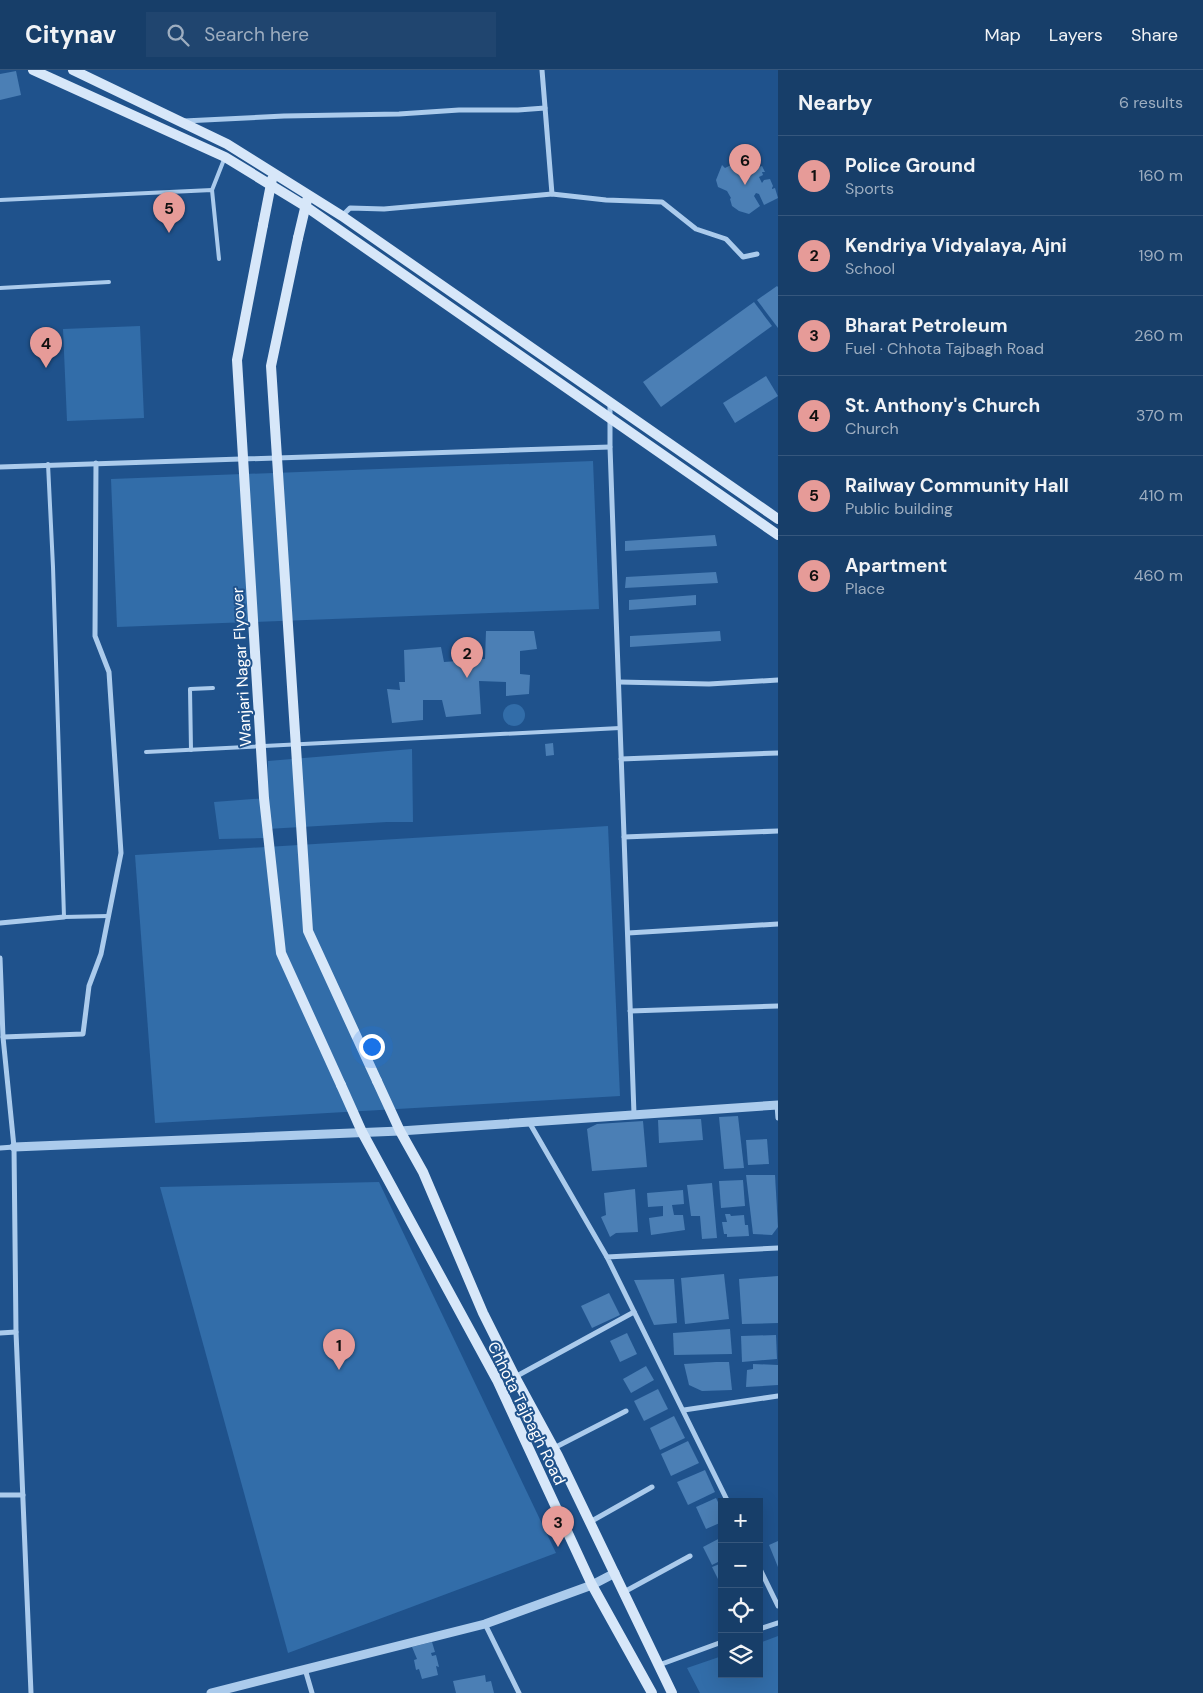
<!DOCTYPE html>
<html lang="en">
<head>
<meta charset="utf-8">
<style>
  :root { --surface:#173e69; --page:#20456f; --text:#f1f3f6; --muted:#9eaec0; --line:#36577d; --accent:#e69b98 }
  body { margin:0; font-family:"DM Sans",sans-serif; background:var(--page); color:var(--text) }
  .controls { position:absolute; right:15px; bottom:15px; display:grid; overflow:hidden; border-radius:0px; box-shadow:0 5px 20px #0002 }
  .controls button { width:45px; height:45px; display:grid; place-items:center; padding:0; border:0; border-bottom:1px solid var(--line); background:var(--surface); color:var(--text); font:25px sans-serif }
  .you { position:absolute; left:371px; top:976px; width:18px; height:18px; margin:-12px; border:4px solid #fff; border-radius:50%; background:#1a73e8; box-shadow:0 0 0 8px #1a73e833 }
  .badge { display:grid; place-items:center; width:32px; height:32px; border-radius:50%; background:var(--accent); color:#111; font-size:16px; font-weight:700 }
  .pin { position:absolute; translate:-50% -41px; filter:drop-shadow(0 1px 2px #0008) }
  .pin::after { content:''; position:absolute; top:26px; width:18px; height:15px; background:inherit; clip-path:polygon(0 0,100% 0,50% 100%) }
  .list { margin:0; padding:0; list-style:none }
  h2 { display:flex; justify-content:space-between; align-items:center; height:65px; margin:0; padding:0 20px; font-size:21px }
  h2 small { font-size:16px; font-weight:400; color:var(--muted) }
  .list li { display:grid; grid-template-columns:32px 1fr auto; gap:15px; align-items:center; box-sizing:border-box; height:80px; padding:0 20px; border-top:1px solid var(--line) }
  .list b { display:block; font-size:19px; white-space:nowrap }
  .list p { margin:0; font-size:16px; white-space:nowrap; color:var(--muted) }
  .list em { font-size:16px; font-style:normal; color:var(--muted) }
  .icon { flex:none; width:28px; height:28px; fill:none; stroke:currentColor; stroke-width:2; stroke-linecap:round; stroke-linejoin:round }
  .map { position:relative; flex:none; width:778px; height:1623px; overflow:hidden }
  header { display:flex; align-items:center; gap:30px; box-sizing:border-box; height:70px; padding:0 25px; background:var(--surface); border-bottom:1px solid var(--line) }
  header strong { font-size:24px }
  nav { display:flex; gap:28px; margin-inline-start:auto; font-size:18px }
  .search { width:350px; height:45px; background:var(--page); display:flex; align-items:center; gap:12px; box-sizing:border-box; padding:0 18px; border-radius:0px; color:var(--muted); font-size:19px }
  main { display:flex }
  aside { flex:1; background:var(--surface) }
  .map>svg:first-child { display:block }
</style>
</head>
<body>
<header>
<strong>Citynav</strong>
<div class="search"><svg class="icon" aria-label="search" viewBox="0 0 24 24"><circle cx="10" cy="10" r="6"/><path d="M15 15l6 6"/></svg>Search here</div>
<nav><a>Map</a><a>Layers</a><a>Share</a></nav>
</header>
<main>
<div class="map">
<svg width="778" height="1623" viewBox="0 0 778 1623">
  <rect width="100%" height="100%" fill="#1f528c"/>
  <g fill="#326da9">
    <polygon points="140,256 144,348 67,351 63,259"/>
    <polygon points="593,391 599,539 117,557 111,409"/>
    <circle cx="514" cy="645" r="11"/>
    <polygon points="412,679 413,752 387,752 267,759 265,768 219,769 214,732 267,728 268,691"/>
    <polygon points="608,756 620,1026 155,1053 135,785"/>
    <polygon points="379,1112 556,1483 288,1583 160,1117"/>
    <polygon points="778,1566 778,1623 700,1623 687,1598 722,1586 722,1604 759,1604 759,1573"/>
  </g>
  <g fill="#4b7fb5">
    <polygon points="16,1 21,25 0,30 0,4"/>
    <polygon points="755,83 760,92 757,93 759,97 762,96 765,102 762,102 763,105 759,107 762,113 764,110 770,109 773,116 772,118 772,119 775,118 778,128 764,135 759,124 756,123 754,126 760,136 749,144 739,141 732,136 730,129 731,128 727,121 718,117 716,110 722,95 725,98"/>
    <polygon points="777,216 778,217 778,258 757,230"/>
    <polygon points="754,232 772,256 661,337 643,312"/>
    <polygon points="766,306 778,326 735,353 723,333"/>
    <polygon points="715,465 717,476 625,481 625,471"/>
    <polygon points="716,502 718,513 625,518 626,507"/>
    <polygon points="696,525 696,535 629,540 629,530"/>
    <polygon points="486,561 534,561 537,579 520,581 520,604 530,605 529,624 506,626 506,612 479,611 481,644 446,647 442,630 423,630 423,650 392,653 387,619 400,620 399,612 405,612 404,580 441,577 444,592 485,589"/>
    <polygon points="720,561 721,571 630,577 630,566"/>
    <polygon points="553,673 554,685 546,686 545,674"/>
    <polygon points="738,1046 744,1098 724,1099 719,1047"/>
    <polygon points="701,1049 703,1070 659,1073 658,1050"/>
    <polygon points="643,1051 647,1097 592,1101 587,1059 597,1054"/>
    <polygon points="767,1069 769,1094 748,1095 746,1070"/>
    <polygon points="746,1105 775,1105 778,1157 772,1165 753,1164"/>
    <polygon points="743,1110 745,1136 721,1138 719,1111"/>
    <polygon points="712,1113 717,1168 702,1169 700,1146 691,1146 687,1115"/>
    <polygon points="635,1119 638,1162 616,1163 610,1167 601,1147 606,1145 604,1123"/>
    <polygon points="683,1120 684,1134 672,1135 674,1145 683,1145 685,1160 651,1165 649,1148 663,1146 663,1136 648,1137 647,1123"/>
    <polygon points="725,1144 730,1144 731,1146 744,1145 745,1155 748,1155 749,1166 727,1167 727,1164 724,1164 722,1152 727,1152"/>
    <polygon points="724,1204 729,1249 685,1254 681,1208"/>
    <polygon points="778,1206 778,1253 742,1254 739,1209"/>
    <polygon points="674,1209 677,1253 654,1255 634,1210"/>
    <polygon points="609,1223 620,1245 592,1258 581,1236"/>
    <polygon points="730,1259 732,1284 674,1285 673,1263"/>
    <polygon points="627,1263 637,1284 620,1292 610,1271"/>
    <polygon points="776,1265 777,1289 742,1292 741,1266"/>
    <polygon points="716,1292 729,1292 732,1320 702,1321 689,1315 684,1294"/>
    <polygon points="753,1294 778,1295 778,1315 746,1317 747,1300 753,1299"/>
    <polygon points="646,1296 654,1310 631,1323 623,1309"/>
    <polygon points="658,1319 668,1339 644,1351 634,1331"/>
    <polygon points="674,1346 685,1368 660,1380 650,1358"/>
    <polygon points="688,1371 699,1393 671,1406 661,1384"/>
    <polygon points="705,1400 715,1422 688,1435 677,1412"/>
    <polygon points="716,1428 722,1440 722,1452 706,1459 696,1437"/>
    <polygon points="722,1467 722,1490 712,1495 703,1477"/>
    <polygon points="778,1471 778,1497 769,1475"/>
    <polygon points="722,1493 722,1517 712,1497"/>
    <polygon points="432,1572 435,1582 431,1583 432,1586 436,1585 439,1597 436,1596 438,1605 422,1609 419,1599 416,1600 414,1590 417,1589 412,1577"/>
    <polygon points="485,1605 486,1612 491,1611 494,1623 456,1623 453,1611"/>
  </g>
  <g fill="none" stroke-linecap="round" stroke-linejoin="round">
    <g stroke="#abcbec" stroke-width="4">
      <polyline points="212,120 225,87"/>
      <polyline points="0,130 212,120 219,189"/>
      <polyline points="0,218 109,212"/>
      <polyline points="48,394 53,497 64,847 108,846"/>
      <polyline points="191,680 190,619 213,618"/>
      <polyline points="146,682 620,658"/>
    </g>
    <g stroke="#abcbec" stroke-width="5">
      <polyline points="184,51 284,46 399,44 459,40 518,40 545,38"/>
      <polyline points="552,124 606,130 662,132 696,159 726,169 743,187 757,184"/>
      <polyline points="342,146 350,138 384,139 552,124 542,0"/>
      <polyline points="610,334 610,377 634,1044"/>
      <polyline points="0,397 610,377"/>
      <polyline points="619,612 709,614 778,610"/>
      <polyline points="621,689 778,683"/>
      <polyline points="624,767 778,761"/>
      <polyline points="0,853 64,847"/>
      <polyline points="628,863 778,854"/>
      <polyline points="0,888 3,967 14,1077 16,1262 31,1623"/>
      <polyline points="630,941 778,936"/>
      <polyline points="3,967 83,964 89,916 101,884 121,783 109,602 95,566 96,393"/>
      <polyline points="777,1035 778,1048"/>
      <polyline points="529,1052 607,1187"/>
      <polyline points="0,1078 14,1077"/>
      <polyline points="0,1263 16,1262"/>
      <polyline points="515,1307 634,1242"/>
      <polyline points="684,1340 778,1326"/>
      <polyline points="554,1378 626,1341"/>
      <polyline points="0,1425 23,1425"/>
      <polyline points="728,1432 607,1187 778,1178"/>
      <polyline points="590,1452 652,1417"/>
      <polyline points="759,1497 778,1536"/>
      <polyline points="624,1522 690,1486"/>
      <polyline points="485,1554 519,1623"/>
      <polyline points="759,1559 778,1553"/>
      <polyline points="659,1595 722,1572"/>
      <polyline points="305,1599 312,1623"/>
    </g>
    <g stroke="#abcbec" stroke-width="9">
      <polyline points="14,1077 400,1061 778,1035"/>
      <polyline points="211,1623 485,1554 592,1515 615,1503"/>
    </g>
    <g stroke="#d7e7f9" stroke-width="10">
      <polyline points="33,0 225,87 305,136 778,465"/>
      <polyline points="73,0 227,74 342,146 778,449"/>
      <polyline points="263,155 272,109"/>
      <polyline points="298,168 307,130"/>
      <polyline points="377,1011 400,1061 423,1102 483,1243 515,1307 558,1386 672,1623"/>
      <polyline points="341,1015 362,1062 497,1310 592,1515 652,1623"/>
    </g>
    <g stroke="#d7e7f9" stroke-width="10">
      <polyline points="263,155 237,290 264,728 281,883 341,1015"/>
      <polyline points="298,168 271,296 308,861 377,1011"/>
    </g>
  </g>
  <g text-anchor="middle" stroke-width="4" stroke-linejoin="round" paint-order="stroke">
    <g font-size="16" fill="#fff" stroke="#1f528c">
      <text transform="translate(241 597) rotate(-93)" y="6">Wanjari Nagar Flyover</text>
      <text transform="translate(527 1343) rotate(64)" y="6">Chhota Tajbagh Road</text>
    </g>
  </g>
</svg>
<div class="controls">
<button>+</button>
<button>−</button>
<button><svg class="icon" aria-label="locate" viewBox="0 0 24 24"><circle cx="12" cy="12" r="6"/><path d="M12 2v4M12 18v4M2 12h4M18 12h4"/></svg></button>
<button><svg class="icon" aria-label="layers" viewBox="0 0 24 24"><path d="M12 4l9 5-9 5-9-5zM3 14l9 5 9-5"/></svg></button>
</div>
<div class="you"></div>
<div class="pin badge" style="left:339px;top:1300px">1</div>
<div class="pin badge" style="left:467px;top:608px">2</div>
<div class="pin badge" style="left:558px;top:1477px">3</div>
<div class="pin badge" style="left:46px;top:298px">4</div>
<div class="pin badge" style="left:169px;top:163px">5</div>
<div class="pin badge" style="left:745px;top:115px">6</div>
</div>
<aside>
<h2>Nearby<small>6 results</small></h2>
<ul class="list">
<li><span class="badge">1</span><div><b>Police Ground</b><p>Sports</p></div><em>160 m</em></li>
<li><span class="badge">2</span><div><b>Kendriya Vidyalaya, Ajni</b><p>School</p></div><em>190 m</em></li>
<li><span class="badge">3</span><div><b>Bharat Petroleum</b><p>Fuel · Chhota Tajbagh Road</p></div><em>260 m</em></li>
<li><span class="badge">4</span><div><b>St. Anthony's Church</b><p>Church</p></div><em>370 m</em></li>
<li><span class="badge">5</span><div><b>Railway Community Hall</b><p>Public building</p></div><em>410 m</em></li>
<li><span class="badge">6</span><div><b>Apartment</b><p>Place</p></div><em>460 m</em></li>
</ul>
</aside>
</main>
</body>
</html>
